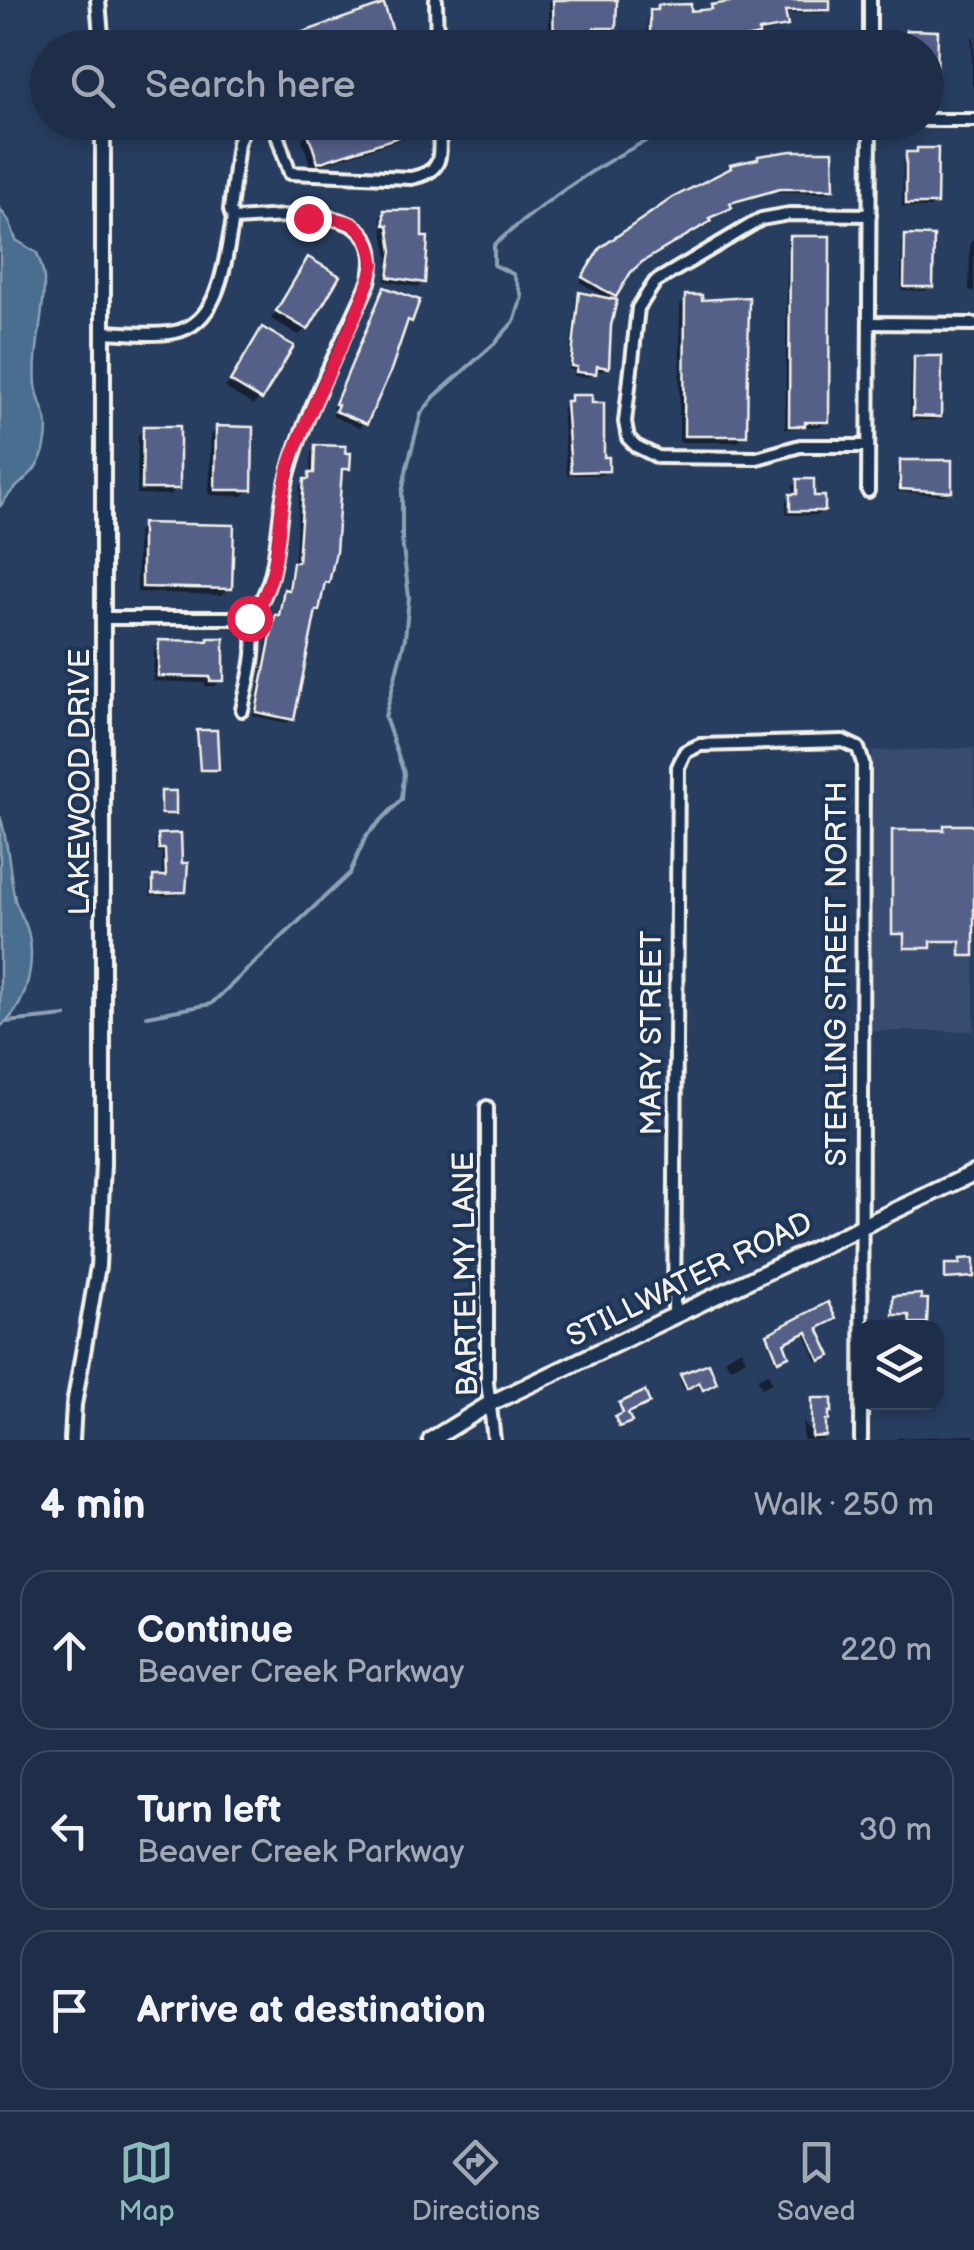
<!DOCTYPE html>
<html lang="en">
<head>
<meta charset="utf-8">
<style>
  :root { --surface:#1e2e49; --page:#2b3a53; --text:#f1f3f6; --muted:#a1a8b4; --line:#3c4a61; --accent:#8bbbb9 }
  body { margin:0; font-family:"Balsamiq Sans",sans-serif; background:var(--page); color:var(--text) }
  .controls { position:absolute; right:30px; bottom:30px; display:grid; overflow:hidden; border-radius:20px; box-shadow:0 5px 15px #0003 }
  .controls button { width:90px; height:90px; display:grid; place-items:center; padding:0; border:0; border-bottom:2px solid var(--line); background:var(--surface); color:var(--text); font:50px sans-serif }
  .stop { position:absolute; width:30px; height:30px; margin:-22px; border:8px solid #e11d48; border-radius:50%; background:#fff }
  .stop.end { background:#e11d48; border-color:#fff; box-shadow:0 2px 10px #0008 }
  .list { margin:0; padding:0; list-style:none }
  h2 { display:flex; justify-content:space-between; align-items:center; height:130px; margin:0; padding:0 40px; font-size:42px }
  h2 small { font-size:32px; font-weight:400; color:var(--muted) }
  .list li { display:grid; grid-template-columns:65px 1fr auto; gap:30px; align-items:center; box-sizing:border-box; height:160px; margin:0 20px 20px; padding:0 20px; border:2px solid var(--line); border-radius:30px }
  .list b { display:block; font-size:38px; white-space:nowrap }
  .list p { margin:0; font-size:32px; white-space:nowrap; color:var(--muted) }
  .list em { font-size:32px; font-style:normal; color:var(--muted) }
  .icon { flex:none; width:55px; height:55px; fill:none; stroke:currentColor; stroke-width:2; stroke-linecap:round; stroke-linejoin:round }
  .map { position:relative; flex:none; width:974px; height:1440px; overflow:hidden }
  .search { position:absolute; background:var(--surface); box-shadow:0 5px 15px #0003; left:30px; right:30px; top:30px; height:110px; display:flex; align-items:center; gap:25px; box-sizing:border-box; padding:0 35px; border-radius:55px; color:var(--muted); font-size:38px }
  .sheet { height:670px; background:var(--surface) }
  nav { display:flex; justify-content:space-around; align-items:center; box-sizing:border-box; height:140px; border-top:2px solid var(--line); background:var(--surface); font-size:28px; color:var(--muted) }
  nav a { display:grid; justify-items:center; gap:5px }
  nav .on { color:var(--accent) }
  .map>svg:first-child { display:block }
</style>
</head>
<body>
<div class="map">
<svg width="974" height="1440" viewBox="0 0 974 1440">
  <rect width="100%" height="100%" fill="#283e61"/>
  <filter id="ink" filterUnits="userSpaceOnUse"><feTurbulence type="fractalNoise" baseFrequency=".01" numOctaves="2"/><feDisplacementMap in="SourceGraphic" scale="20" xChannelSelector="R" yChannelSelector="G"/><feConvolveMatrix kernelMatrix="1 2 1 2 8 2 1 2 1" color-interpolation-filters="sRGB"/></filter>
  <g filter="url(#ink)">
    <polygon fill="#394b6f" points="974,748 974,1031 866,1031 872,751"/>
    <g fill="#496e90" stroke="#8da2b3" stroke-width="2.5">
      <path d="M0,209L9,221L16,240L37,253C40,262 45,273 44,283C44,317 33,351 36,385C39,411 52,414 45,446C37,480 14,481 0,507Z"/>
      <path d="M0,816C9,843 9,872 15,900C18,910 24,919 27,928C37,960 27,1008 0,1027Z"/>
    </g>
    <g fill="#0007">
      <polygon points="549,0 614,0 614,27 608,33 591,33 591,48 549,48"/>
      <polygon points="755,0 828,0 828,9 824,13 783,14 785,25 781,29 712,45 711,39 693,40 688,45 653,45 653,39 647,39 647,17 659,7 689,13 708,12 712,7"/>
      <polygon points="907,33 936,33 935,81 930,86 926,86 926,48 902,48 902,38"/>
      <polygon points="974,36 974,86 972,86 972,38"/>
      <polygon points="392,37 381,48 269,48"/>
      <polygon points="425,127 418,134 311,168 302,139 308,132"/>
      <polygon points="918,151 935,203 930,208 902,207 903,159"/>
      <polygon points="759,158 831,188 827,193 774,192 729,205 725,212 707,220 635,266 609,300 580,282 597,255 731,167 754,163"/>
      <polygon points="385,213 422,282 418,287 385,281 388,257 380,217"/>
      <polygon points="791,238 826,421 821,426 785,429 787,243"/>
      <polygon points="906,238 931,286 926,291 901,290 902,242"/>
      <polygon points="974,239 974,292 969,291 970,243"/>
      <polygon points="309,260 306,329 299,335 271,319"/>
      <polygon points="384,290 410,320 360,428 332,416 335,409 332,408"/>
      <polygon points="580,295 614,302 607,367 603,371 594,370 590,377 573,376 574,370 568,369 576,299"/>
      <polygon points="686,298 699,303 745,435 738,442 679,442 680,305"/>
      <polygon points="263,330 260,398 253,405 225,388"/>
      <polygon points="915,358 939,415 934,420 910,420 911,363"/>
      <polygon points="572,398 607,470 602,475 567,475 562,408"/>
      <polygon points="144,428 177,488 170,495 137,494 138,435"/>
      <polygon points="217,429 249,489 243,496 209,495 211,435"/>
      <polygon points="316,448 348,468 339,472 327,582 322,587 317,609 312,614 292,719 287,723 253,716 271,622 276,618 280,596 286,592 290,569 294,564 300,486 310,475 311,452"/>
      <polygon points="901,463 950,491 945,495 897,492 897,467"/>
      <polygon points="798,481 822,510 818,515 786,515 786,501 793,496 793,486"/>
      <polygon points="143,526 229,588 222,595 137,592 137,532"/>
      <polygon points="222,640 221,680 215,686 205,686 205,683 153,681 154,649 160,642"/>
      <polygon points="198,733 216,769 213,771 199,772 196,735"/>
      <polygon points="162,793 173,813 171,816 159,816"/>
      <polygon points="159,836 178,836 183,891 179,895 150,896 150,883 162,879 162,852 156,852 155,840"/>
      <polygon points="961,1261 974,1261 974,1278 944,1280 943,1269 959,1266"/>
      <polygon points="815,1328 826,1358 817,1362 804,1333 781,1343 784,1357 776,1361 766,1338 768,1336"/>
      <polygon points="741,1349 746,1359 729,1368 725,1358"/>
      <polygon points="707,1366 711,1385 700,1390 696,1383 684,1390 679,1379"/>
      <polygon points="768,1373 772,1383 762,1388 757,1378"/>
      <polygon points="813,1401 827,1413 823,1440 803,1440 803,1422 810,1431 810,1404"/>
      <polygon points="974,1435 974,1440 895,1440 897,1438"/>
    </g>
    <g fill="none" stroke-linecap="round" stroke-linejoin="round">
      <g stroke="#8da2b3" stroke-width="4">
        <polyline points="832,48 840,38"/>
        <path d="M147,1016L211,1004L350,873L366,836L402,799L404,773L385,717L405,638L409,597L402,540V493L407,467L421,414L434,397L495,343L515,320L522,296L513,274L494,265V245C551,195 617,151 687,122"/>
        <polyline points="6,1022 66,1016"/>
      </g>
    </g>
    <g fill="#546189" stroke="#f4f1e8" stroke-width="2.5">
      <polygon points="553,0 617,0 616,28 594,28 594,48 554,48"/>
      <polygon points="742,0 830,0 830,10 785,11 788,26 759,31 759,35 730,41 715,42 714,36 695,37 695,42 656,42 656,36 650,36 650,10 658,10 658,5 691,4 691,11 712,9 711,5"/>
      <polygon points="384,4 395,38 365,48 257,48"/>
      <polygon points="906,30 938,31 937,82 926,82 926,48 906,48"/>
      <polygon points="331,122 430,122 430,127 318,163 307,130"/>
      <polygon points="917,148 938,148 937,204 906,204 906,152 917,152"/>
      <polygon points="791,151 833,151 834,189 780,189 730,203 732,208 709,218 711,221 642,262 631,272 616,297 582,277 600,248 672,198 731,168 730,165 758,159 758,156"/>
      <polygon points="384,210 422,210 422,237 428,237 425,283 388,277 392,251 388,225 384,225"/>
      <polygon points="905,235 934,236 933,287 904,287"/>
      <polygon points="790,236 830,236 829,422 805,422 805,426 789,426"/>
      <polygon points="308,257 340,276 308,330 276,311"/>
      <polygon points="384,287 420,300 412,322 408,320 390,373 367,424 335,411 338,405 335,404"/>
      <polygon points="579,292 617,300 611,326 609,368 597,366 596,374 576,372 577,367 571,366"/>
      <polygon points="685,295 702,295 702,300 749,297 747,436 684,436"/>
      <polygon points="262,327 294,346 262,400 230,381"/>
      <polygon points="914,356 942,356 941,417 913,416"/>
      <polygon points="571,395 592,395 592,403 604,403 604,457 609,457 609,471 571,472 566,401 571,401"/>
      <polygon points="143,426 180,426 180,489 142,489"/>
      <polygon points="216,426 253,427 252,490 215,490"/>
      <polygon points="315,445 346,446 345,453 351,453 350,469 342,469 336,552 329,583 325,582 319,611 316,610 294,720 256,712 275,615 279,615 284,589 289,590 293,562 298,562 304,479 309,479 309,473 314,473"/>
      <polygon points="900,460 952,460 952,492 900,489"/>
      <polygon points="797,479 814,479 814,496 825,496 825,511 790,511 790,494 797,494"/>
      <polygon points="142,523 234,525 232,589 142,587"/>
      <polygon points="208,638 224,638 224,681 210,681 210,677 158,676 159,640 208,641"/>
      <polygon points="197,730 217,730 219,770 200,770"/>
      <rect x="161" y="791" width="15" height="23"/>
      <polygon points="944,825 974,825 974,956 960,956 960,941 931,941 931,948 904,948 904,934 892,934 892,830 944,830"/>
      <polygon points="181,833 182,863 188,863 186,892 153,893 153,876 166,876 165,849 159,849 158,834"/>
      <polygon points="974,1258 974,1277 945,1279 945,1264 960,1264 960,1259"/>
      <polygon points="921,1294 921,1299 928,1299 927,1323 910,1323 909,1315 893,1315 893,1296"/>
      <polygon points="828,1302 836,1319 818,1328 831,1356 820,1361 807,1332 784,1343 789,1356 778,1361 767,1334"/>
      <polygon points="709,1363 717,1383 703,1390 699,1382 687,1389 680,1374"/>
      <polygon points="645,1391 650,1403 628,1413 632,1422 619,1427 615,1417 623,1413 619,1403"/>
      <polygon points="812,1398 832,1398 832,1412 829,1412 829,1420 826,1420 826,1436 812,1437"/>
    </g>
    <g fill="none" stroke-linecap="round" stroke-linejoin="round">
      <g stroke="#f4f1e8" stroke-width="18">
        <g id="minor">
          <polyline points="436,0 437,48"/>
          <polyline points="870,48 870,0"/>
          <polyline points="926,120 974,120"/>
          <path d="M266,122L275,129L290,173L411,178C447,171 439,153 439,122"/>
          <polyline points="275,129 295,122"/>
          <polyline points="233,219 230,210 238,143 244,127 259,122"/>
          <polyline points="870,323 974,324"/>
          <path d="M104,332C127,333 153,336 175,332C222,322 225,257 233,219C286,218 391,196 369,282C339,350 290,439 281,510C276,546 275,591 249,618H104"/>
          <polyline points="868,446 800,446 757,458 658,457 636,446 628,438 625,422 638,308 655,282 761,219 789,214 870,215"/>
          <polyline points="868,491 870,122"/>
          <path d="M242,710C248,680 260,647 249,618"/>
          <polyline points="487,1107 487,1382 494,1440"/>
          <polyline points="674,1316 678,767 685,752 700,745 843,741 858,748 863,763 861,1440"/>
        </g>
      </g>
      <g stroke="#f4f1e8" stroke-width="20">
        <g id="tertiary">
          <polyline points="98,0 102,48"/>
          <polyline points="72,1440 74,1405 98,1266 103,1164 103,122"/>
        </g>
      </g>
      <g stroke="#f4f1e8" stroke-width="21">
        <polyline id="secondary" points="431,1440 491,1403 974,1173"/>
      </g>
      <use href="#minor" stroke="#1d3557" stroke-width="10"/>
      <use href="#tertiary" stroke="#1d3557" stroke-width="12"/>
      <use href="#secondary" stroke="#1d3557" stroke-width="14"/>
    </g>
  </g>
  <g fill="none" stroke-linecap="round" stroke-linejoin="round" filter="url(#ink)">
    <path stroke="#e11d48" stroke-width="12" d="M249,618C287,578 274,512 290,463C313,395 354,333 374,264C367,220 348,218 308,218"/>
  </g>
  <g text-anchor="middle" stroke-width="8" stroke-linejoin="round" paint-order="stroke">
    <g font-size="30" fill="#f4f1e8" stroke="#1d3557">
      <text transform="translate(79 782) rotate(-90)" y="10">LAKEWOOD DRIVE</text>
      <text transform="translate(836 974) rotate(-90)" y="10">STERLING STREET NORTH</text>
      <text transform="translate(651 1033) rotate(-90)" y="10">MARY STREET</text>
      <text transform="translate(465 1274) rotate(-91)" y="10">BARTELMY LANE</text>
      <text transform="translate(689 1279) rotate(-26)" y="10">STILLWATER ROAD</text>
    </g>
  </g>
</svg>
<div class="controls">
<button><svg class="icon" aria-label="layers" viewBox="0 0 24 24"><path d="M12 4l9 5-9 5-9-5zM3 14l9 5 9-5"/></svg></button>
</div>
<div class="stop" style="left:249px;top:618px"></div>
<div class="stop end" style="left:308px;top:218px"></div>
<div class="search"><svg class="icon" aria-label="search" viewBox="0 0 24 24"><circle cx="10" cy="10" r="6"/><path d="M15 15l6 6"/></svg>Search here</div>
</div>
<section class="sheet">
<h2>4 min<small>Walk · 250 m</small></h2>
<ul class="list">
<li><svg class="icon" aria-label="ahead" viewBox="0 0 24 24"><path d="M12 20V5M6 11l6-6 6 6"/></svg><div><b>Continue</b><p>Beaver Creek Parkway</p></div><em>220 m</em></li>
<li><svg class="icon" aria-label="left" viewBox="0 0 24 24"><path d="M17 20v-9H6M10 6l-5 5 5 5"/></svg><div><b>Turn left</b><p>Beaver Creek Parkway</p></div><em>30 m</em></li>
<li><svg class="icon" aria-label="arrive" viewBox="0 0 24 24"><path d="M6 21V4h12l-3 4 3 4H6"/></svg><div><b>Arrive at destination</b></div></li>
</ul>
</section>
<nav>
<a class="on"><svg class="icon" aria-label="map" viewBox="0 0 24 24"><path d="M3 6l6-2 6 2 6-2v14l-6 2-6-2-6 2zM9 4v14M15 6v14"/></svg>Map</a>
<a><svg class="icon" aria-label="directions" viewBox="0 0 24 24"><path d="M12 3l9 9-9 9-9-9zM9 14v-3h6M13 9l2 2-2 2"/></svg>Directions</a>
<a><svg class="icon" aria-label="saved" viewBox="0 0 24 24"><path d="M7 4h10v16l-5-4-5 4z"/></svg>Saved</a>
</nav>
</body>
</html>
